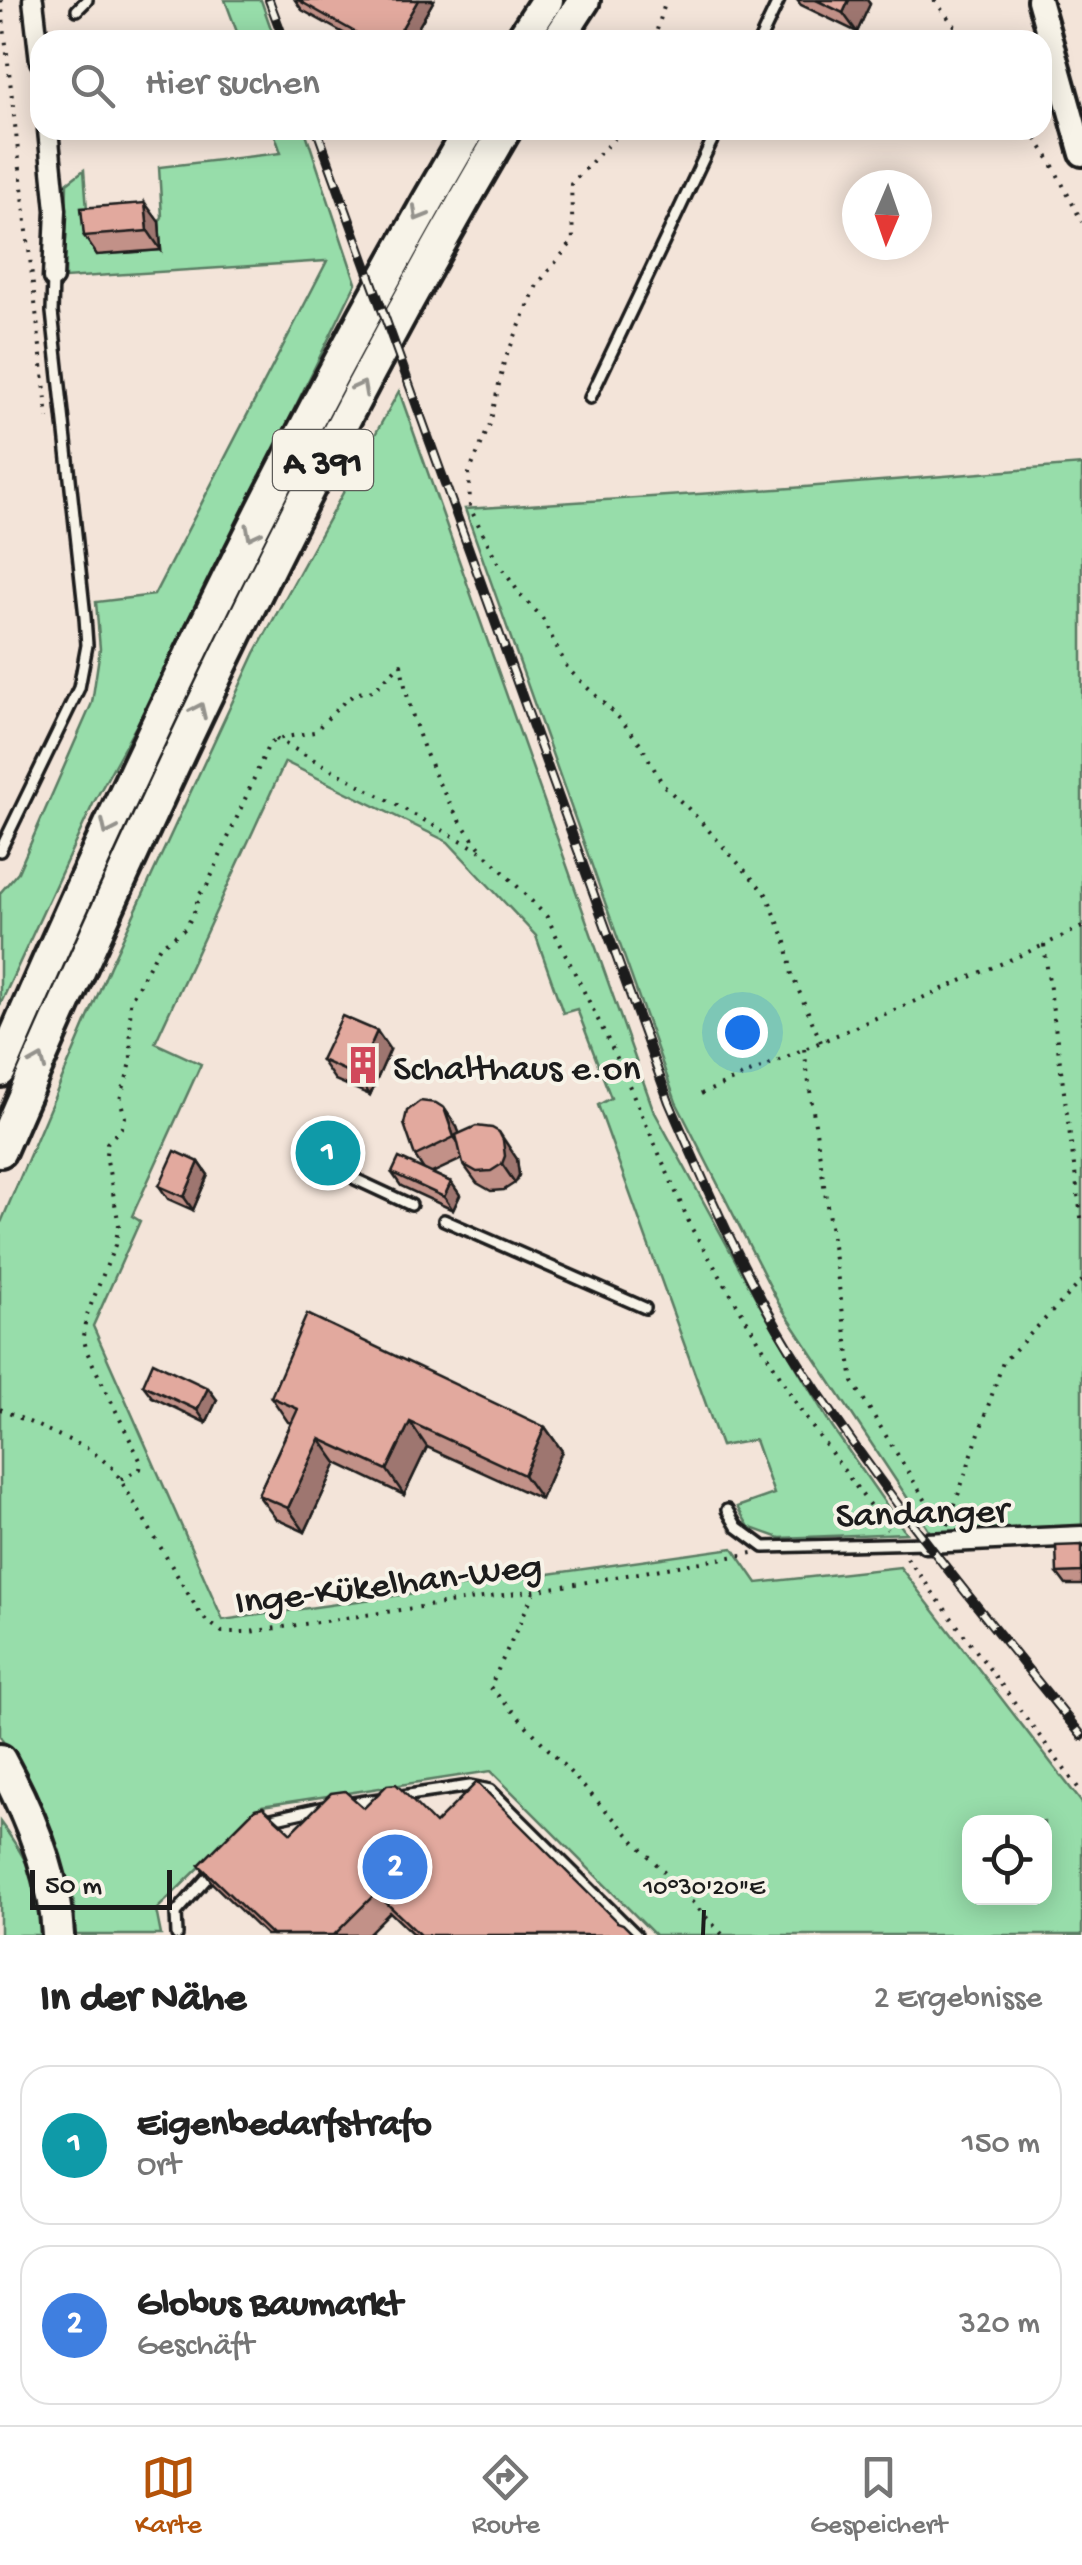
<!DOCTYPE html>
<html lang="de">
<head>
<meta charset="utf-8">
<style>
  :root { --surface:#fff; --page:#f6f6f6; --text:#222; --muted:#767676; --line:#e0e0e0; --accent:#b45309 }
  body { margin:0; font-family:"Gochi Hand",sans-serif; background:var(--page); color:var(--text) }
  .controls { position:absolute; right:30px; bottom:30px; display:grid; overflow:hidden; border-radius:20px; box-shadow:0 5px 25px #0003 }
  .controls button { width:90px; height:90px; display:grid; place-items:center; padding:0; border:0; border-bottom:2px solid var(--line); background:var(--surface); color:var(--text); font:50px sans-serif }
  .compass { position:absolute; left:842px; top:170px; width:90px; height:90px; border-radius:50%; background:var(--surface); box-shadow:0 5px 25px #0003; rotate:182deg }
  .scale { position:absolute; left:30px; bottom:25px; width:142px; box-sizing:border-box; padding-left:10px; border:5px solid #1c1c1c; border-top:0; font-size:28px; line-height:35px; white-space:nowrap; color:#1c1c1c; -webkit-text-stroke:8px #f7f3e8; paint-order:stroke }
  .you { position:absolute; left:742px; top:1032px; width:35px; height:35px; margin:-25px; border:8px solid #fff; border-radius:50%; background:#1a73e8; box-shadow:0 0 0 15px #1a73e833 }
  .badge { display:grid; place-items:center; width:65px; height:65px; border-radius:50%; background:var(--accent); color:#fff; font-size:32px; font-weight:700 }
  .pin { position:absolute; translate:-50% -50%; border:5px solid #fff; box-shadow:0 2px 10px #0006 }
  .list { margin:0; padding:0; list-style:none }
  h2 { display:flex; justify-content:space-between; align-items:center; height:130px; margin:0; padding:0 40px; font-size:42px }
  h2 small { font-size:32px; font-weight:400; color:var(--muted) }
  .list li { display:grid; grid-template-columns:65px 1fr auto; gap:30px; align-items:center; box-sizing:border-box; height:160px; margin:0 20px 20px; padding:0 20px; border:2px solid var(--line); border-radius:30px }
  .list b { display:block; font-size:38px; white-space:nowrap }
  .list p { margin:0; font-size:32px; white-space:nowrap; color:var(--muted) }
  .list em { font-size:32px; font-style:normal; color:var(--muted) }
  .icon { flex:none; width:55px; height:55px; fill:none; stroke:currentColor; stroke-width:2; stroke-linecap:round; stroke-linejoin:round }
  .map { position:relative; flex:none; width:1082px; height:1935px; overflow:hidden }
  .search { position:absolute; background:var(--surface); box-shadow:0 5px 25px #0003; left:30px; right:30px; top:30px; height:110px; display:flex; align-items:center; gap:25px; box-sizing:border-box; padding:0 35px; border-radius:30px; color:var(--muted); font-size:38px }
  .sheet { height:490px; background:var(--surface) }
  nav { display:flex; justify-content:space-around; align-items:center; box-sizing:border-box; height:140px; border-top:2px solid var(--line); background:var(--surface); font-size:28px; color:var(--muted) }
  nav a { display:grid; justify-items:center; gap:5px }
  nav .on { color:var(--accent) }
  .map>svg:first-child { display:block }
</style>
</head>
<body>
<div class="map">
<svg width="1082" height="1935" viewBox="0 0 1082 1935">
  <rect width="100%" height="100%" fill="#f3e4d9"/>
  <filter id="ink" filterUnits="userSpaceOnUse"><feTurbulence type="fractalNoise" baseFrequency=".01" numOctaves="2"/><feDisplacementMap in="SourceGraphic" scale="20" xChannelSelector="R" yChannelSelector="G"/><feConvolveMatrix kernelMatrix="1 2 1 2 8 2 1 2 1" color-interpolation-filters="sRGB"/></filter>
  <g filter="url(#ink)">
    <g fill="#97ddaa" stroke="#5a7c63" stroke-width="2.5" fill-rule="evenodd">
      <polygon points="225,0 261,0 275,40 240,40"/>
      <polygon points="273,130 305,130 356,283 162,679 93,804 0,1005 0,893 18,872 92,703 100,649 96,602 154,595 327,261 65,278 67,183 84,170 88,223 97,255 160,250 159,222 162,217 159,167 281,153"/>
      <path d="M399,391L653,1109L764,1313L832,1427L906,1533L780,1538L749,1527L737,1507L774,1494L755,1440L721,1446L598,1105L611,1098L577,1009L563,1013L536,936L448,842L285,762L155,1043L201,1064L132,1216L140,1221L93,1326L223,1620L733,1548L757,1583L900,1567L1082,1803V1935H655L491,1771L262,1806L156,1910L161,1935H75L74,1902L51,1832L0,1736V1225L110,966L255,653ZM970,1822H1044V1898H970Z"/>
      <polygon points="1082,465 1082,1526 930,1532 779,1304 676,1102 465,509 792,488"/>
      <path d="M0,1822C32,1865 37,1881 41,1935H0Z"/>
    </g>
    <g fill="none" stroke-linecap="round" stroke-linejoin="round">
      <g stroke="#1c1c1c" stroke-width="16">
        <g id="lane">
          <polyline points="77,10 87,0"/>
          <polyline points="760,40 779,0"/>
          <polyline points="590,398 717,130"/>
          <polyline points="0,851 79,688 87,645 85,617 52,312 53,278"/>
          <polyline points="355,1179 411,1205"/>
          <polyline points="444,1220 645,1308"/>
          <polyline points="727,1510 737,1527 764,1547 926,1543"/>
          <polyline points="395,1797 470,1786 490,1790 636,1935"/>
          <polyline points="346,1804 380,1799"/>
          <polyline points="267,1820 325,1807"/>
          <polyline points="177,1935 176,1913 213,1871"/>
        </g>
      </g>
      <g stroke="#1c1c1c" stroke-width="25">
        <g id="street">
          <polyline points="33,0 40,61"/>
          <polyline points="48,130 56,210 53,278"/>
          <polyline points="926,1543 1082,1536"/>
        </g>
      </g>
      <g stroke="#1c1c1c" stroke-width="30">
        <polyline id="secondary" points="1039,0 1082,154"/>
      </g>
      <g stroke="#1c1c1c" stroke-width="38">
        <g id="highway">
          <polyline points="521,40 547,0"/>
          <polyline points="558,40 584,0"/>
          <path d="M0,1071C139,749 292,433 469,130"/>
          <path d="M0,1151C151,803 312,458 505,130"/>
          <path d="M0,1760C29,1813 55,1874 58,1935"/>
        </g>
      </g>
      <g stroke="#1c1c1c" stroke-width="4" stroke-dasharray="2.5 8" stroke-linecap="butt">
        <polyline points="1,0 48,418"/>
        <polyline points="934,0 966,40"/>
        <polyline points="654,40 666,0"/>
        <polyline points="622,130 571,184 573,241 537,285 504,362 490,424 469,473 470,508 497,561 522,597 541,616 568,669 620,719 640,743 663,785 692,812 767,895 786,942 792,975 821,1042"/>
        <polyline points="1030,130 1050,160 1082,222"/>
        <polyline points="276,739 486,854 547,917 618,1060 692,1229 802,1413 887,1529"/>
        <polyline points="1082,927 1044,945 1082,1224"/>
        <polyline points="804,1049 853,1382 940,1524"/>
        <polyline points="701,1094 1044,945"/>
        <polyline points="0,1409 89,1449 114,1469 202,1617 222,1632 249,1632 558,1587 753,1553"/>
        <path d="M121,1479L140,1469L141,1462L87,1352L83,1336L86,1317L115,1245L119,1225L106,1155L107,1143L122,1127L125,1117L120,1099L131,1063L130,1001L160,946L186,928L197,906V897L207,886L269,744L276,739L314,732L345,701L357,693L373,691L401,664C410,725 441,803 482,850"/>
        <polyline points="948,1525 1003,1362 1082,1281"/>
        <polyline points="907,1558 1082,1793"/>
        <polyline points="534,1592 490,1687 723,1935"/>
      </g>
      <use href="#lane" stroke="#f7f3e8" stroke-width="9"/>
      <use href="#street" stroke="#f7f3e8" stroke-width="18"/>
      <use href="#secondary" stroke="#f7f3e8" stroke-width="22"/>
      <use href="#highway" stroke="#f7f3e8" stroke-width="30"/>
      <g stroke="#1c1c1c" stroke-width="10">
        <g id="rail">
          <polyline points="269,0 284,40"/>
          <path d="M317,130L669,1102C709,1194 750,1289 805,1373C889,1501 986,1618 1082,1736"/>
        </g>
      </g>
      <use href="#rail" stroke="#f7f3e8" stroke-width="6" stroke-dasharray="19" stroke-linecap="butt"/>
    </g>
    <g fill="#c29188" stroke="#1c1c1c" stroke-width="2.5">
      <polygon points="295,0 434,0 411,40 356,40 302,10"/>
      <polygon points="797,0 867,0 870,4 857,32 801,5"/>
      <polygon points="159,222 161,250 97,255 84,236"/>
      <polygon points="390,1050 370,1095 335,1080 321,1060"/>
      <polygon points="444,1108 457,1127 459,1133 517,1159 519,1175 515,1183 504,1190 491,1191 477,1183 463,1164 462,1159 432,1173 451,1182 460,1195 453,1210 401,1186 392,1173 424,1170 415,1156"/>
      <polygon points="199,1162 208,1175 193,1210 168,1199 159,1186"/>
      <polygon points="143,1385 208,1388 217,1400 206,1423 152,1397"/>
      <polygon points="271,1397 545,1427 562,1451 541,1499 427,1447 404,1495 337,1463 305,1532 276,1519 258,1495 291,1423 288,1422"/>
      <polygon points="1082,1545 1082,1585 1066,1585 1057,1573"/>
      <polygon points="364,1808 435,1824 617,1922 634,1935 414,1935 390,1912 367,1935 266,1935 213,1884 199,1865"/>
    </g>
    <g fill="#9e766f" stroke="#1c1c1c" stroke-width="2.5">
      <polygon points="418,0 434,0 411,40 395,40"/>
      <polygon points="849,0 867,0 870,4 857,32 843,13"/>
      <polygon points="145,203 159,222 161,250 148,231"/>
      <polygon points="377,1031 390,1050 370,1095 357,1076"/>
      <polygon points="444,1108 457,1127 468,1156 454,1137"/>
      <polygon points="499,1132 517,1159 519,1175 515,1183 502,1164"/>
      <polygon points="199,1162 208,1175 193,1210 184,1197"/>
      <polygon points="451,1182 460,1195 453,1210 444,1197"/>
      <polygon points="208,1388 217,1400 206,1423 197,1410"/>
      <polygon points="410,1422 427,1447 404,1495 387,1470"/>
      <polygon points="545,1427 562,1451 541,1499 524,1475"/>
      <polygon points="320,1439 337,1463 305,1532 288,1508"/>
    </g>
    <g fill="#e2a99e" stroke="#1c1c1c" stroke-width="2.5">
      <polygon points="298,0 418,0 395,40 369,40"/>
      <polygon points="816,0 849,0 843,13"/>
      <polygon points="145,203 148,231 84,236 81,208"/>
      <polygon points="342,1016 377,1031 357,1076 321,1060"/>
      <polygon points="420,1101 436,1103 444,1108 454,1137 415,1156 404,1124 407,1111"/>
      <polygon points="476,1126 492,1128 499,1132 503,1140 505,1156 502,1164 491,1171 477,1172 463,1164 456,1135"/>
      <polygon points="175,1151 199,1162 184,1197 159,1186"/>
      <polygon points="399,1158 451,1182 444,1197 392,1173"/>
      <polygon points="307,1314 545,1427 524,1475 410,1422 387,1470 320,1439 288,1508 258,1495 298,1409 271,1397"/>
      <polygon points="153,1362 208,1388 197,1410 143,1385"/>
      <polygon points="1082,1545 1082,1572 1057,1573 1056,1546"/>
      <polygon points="477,1782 617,1922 623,1924 634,1935 420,1935 376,1893 334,1935 272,1935 199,1865 255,1809 263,1807 291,1833 331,1793 345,1791 364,1808 387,1785 396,1784 435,1824"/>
    </g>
    <defs><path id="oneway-chevron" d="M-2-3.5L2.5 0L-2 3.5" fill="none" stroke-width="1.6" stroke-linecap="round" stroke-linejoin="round" transform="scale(2.5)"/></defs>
    <g stroke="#94928c">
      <use href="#oneway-chevron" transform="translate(419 214) rotate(120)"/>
      <use href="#oneway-chevron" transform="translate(361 388) rotate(-62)"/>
      <use href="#oneway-chevron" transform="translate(252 533) rotate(117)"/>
      <use href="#oneway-chevron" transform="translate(199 710) rotate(-65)"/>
      <use href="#oneway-chevron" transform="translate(108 828) rotate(115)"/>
      <use href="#oneway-chevron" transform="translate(39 1062) rotate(-67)"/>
    </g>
  </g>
  <path fill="none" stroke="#1c1c1c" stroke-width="4" d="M703,1935L704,1910"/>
  <defs>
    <g id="building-bare" transform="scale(3)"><path d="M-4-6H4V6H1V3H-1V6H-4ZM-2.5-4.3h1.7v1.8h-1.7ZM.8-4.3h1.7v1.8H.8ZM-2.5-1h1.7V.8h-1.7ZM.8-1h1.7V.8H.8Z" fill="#d1495b" stroke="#f7f3e8" stroke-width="2.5" paint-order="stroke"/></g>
  </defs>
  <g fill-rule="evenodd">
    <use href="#building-bare" x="363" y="1065"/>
  </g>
  <g text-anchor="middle" stroke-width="8" stroke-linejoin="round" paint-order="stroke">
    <rect fill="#f7f3e8" stroke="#5e5c59" stroke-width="2.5" x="273" y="430" width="100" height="60" rx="8"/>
    <g font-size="35" font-weight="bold" fill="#1c1c1c">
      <text x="323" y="472">A 391</text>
    </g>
    <g font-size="38" fill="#1c1c1c" stroke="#f7f3e8" text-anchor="start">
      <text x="393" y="1078">Schalthaus e.on</text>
    </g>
    <g font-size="38" fill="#1c1c1c" stroke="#f7f3e8">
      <text transform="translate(922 1510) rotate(-2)" y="13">Sandanger</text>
      <text transform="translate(388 1581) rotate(-7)" y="13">Inge-Kükelhan-Weg</text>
    </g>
  </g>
  <g font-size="25" text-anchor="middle" fill="#1c1c1c" stroke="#f7f3e8" stroke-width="8" stroke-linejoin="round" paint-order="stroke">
    <text x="704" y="1894">10°30'20"E</text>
  </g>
</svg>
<div class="controls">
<button><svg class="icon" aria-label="locate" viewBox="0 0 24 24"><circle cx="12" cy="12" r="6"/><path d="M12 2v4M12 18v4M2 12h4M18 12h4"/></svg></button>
</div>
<svg class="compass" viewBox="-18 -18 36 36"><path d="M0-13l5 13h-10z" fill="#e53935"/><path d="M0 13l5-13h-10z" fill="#767676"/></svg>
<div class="scale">50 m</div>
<div class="you"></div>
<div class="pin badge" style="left:328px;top:1153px;background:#0f9aa8">1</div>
<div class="pin badge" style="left:395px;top:1867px;background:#3f7fe0">2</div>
<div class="search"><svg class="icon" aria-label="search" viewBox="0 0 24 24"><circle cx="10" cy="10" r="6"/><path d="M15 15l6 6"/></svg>Hier suchen</div>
</div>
<section class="sheet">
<h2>In der Nähe<small>2 Ergebnisse</small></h2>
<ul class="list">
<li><span class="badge" style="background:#0f9aa8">1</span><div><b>Eigenbedarfstrafo</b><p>Ort</p></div><em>150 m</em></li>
<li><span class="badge" style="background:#3f7fe0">2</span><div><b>Globus Baumarkt</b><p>Geschäft</p></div><em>320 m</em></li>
</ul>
</section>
<nav>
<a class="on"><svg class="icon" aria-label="map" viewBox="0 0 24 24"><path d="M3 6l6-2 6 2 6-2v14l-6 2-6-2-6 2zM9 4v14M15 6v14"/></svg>Karte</a>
<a><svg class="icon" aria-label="directions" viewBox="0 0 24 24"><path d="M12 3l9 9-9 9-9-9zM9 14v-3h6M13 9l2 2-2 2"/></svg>Route</a>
<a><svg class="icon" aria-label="saved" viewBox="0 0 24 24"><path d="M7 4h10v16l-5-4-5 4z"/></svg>Gespeichert</a>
</nav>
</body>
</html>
